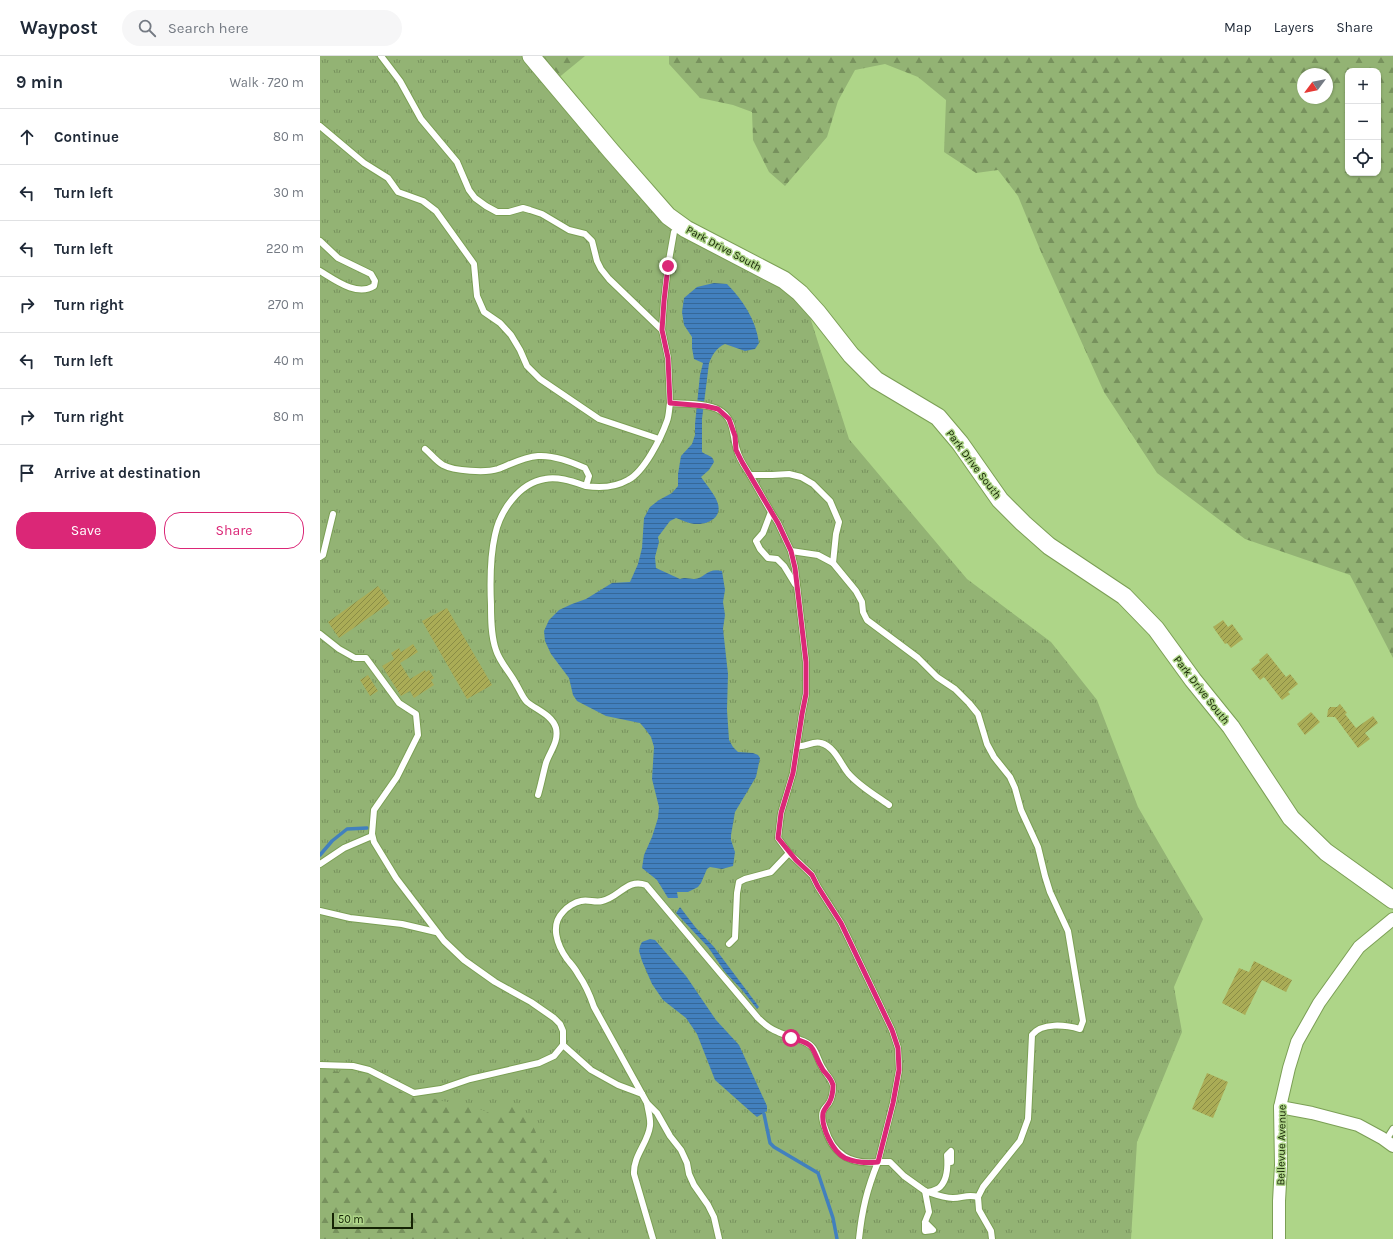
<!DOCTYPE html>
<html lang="en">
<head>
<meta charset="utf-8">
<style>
  :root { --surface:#fff; --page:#f6f6f7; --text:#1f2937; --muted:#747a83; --line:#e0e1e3; --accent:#db2777 }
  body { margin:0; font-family:Karla,sans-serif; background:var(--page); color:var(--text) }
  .controls { position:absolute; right:12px; top:12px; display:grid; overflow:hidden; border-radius:8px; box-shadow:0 1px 3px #0004 }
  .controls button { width:36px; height:36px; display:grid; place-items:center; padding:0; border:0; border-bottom:1px solid var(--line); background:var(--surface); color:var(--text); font:20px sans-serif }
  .compass { position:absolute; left:977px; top:12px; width:36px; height:36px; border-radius:50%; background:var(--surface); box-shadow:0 1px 3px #0004; rotate:238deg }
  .scale { position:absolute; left:12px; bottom:10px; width:81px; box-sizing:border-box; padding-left:4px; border:2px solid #152304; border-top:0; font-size:11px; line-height:14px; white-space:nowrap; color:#152304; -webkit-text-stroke:3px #aed588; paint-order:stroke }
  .stop { position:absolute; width:12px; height:12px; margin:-9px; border:3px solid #db2777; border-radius:50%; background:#fff }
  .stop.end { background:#db2777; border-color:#fff; box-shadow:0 1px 4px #0008 }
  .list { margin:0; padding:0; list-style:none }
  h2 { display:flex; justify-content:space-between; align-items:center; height:52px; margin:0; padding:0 16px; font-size:17px }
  h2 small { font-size:13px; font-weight:400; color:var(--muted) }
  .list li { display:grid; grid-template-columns:26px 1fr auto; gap:12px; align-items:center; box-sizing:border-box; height:56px; padding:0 16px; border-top:1px solid var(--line) }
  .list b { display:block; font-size:15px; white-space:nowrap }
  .list em { font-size:13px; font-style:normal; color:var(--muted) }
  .actions { display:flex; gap:8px; padding:12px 16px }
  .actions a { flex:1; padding:9px 0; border:1px solid var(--accent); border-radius:16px; text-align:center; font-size:14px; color:var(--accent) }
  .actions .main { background:var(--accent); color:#fff }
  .icon { flex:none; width:22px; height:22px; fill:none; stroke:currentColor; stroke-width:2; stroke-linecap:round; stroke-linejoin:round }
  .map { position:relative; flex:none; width:1073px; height:1183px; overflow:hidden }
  header { display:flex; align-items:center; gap:24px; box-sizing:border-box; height:56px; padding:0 20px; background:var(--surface); border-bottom:1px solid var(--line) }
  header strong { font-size:19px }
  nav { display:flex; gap:22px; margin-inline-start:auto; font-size:14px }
  .search { width:280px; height:36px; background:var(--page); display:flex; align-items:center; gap:10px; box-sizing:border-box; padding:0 14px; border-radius:22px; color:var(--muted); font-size:15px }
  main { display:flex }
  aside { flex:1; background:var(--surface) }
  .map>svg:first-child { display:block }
</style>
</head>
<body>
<header>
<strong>Waypost</strong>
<div class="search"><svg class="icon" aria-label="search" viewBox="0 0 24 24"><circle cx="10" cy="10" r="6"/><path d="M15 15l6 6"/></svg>Search here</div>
<nav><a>Map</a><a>Layers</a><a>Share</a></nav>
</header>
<main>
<aside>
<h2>9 min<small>Walk · 720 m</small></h2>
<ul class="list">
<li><svg class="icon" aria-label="ahead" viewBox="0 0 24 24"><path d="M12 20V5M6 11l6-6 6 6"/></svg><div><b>Continue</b></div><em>80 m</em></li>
<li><svg class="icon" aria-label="left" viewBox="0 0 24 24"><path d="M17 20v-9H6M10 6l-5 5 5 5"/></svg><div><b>Turn left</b></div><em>30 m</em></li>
<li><svg class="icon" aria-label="left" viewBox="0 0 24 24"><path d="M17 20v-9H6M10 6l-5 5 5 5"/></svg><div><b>Turn left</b></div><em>220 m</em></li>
<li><svg class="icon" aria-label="right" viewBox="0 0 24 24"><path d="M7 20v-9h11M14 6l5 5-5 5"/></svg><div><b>Turn right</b></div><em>270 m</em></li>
<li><svg class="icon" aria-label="left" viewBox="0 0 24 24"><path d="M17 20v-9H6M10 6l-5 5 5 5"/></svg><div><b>Turn left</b></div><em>40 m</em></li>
<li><svg class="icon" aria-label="right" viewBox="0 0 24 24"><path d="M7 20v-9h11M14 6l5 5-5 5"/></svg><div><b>Turn right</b></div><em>80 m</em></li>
<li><svg class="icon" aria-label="arrive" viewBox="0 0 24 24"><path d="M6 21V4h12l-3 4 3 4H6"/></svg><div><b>Arrive at destination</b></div></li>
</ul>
<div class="actions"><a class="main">Save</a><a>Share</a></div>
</aside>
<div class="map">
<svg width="1073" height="1183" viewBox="0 0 1073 1183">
  <defs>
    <pattern id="grass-tufts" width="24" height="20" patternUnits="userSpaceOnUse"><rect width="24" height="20" fill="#93b374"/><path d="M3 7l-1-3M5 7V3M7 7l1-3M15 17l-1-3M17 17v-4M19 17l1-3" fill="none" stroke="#77915d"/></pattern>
    <pattern id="forest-firs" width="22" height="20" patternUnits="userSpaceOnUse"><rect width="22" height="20" fill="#93b374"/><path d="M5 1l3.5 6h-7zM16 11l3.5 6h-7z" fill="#77915d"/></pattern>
    <pattern id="water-rules" width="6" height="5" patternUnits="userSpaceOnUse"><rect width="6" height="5" fill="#4280be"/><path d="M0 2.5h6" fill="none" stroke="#366898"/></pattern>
    <pattern id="building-hatch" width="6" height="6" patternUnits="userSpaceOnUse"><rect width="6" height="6" fill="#aaac56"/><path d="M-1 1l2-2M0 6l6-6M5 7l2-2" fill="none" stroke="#898c45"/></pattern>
  </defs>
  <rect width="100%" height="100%" fill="#aed588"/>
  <polygon fill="url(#grass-tufts)" points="0,0 204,0 349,168 459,226 489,258 529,383 647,523 731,586 777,644 818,751 883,863 854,931 862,976 817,1086 811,1183 0,1183"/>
  <g fill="url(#forest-firs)" fill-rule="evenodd">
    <polygon points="217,0 265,0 237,23"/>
    <path d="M349,0H1073V602L1030,519L925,483L837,417L784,336L721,196L698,140L678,114L656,117L624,96L626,44L598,21L565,8L535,14L518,45L507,81L465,130L449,116L433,84L432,56L413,49L380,42L349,8ZM1028,15H1058V117H1028ZM983,18H1007V42H983Z"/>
    <path d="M0,1015C22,1015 42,1017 63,1021L67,1028L85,1038L94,1037L122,1045L152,1050L174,1059L187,1046L199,1052L214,1072L226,1102L240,1147L261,1175L275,1183H0Z"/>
  </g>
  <g fill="url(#water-rules)">
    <path d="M394,227L407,228C423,244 436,264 439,287L435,293L425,295L405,288C396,292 393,298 389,307L382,363V396C387,400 393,399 394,406L389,414L381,421C387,430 395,438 398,448C402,463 386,469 374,468C368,467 362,464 356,462L350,465L338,481L339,486L335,501L336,512L360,523C366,521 369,523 374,523C385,522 388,511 402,515L405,534L403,546L405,559L403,573L408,618L407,654L409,684L413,691L418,696L433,697L438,699L440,702L436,721L415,756L411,779V784L415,796L413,810L402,813L390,811L387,813L381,827L378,831L368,836H357L358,842H348L337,824L322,812L324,799L332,781L338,762L339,751L332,723L334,691L331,681L326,674L320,667L286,660L257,645L253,639L249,622L231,598L225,585L224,575L229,564L239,554L252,548L266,543L292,527L310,526L318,508L322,492L324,462L330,451L339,444L352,437L358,430V418L361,400L372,388L375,379V368L380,319L383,307L374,303L372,292V281L364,269L362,256L364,242L377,231Z"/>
    <polygon points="360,851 376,872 394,891 439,951 437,953 423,935 405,916 388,891 356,857"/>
    <polygon points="330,883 335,884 366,920 396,964 419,989 447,1050 447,1055 437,1061 431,1056 395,1024 377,978 366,962 343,944 332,928 322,905 319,895 320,890 322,886"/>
  </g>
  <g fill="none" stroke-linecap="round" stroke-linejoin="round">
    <g stroke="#4280be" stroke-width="3.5">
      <polyline points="0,799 12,785 27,773 47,772"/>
      <polyline points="444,1058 450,1087 454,1091 498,1117 513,1162 517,1183"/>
    </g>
  </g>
  <g fill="url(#building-hatch)">
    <polygon points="58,530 70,547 19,582 8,566"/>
    <polygon points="127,552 172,629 147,643 102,565"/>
    <polygon points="903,564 908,571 912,568 923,583 911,592 907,587 905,588 893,571"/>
    <polygon points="93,588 98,596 80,607 90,623 105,614 106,616 109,614 114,622 111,624 114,629 94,642 90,635 81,640 62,610 74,603 71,597 79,592 81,596"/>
    <polygon points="947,597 966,621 970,618 978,628 968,636 970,638 962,644 944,621 940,624 931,613 940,606 939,604"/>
    <polygon points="48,619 58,635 50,640 40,624"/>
    <polygon points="1020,648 1027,657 1025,658 1036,672 1053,660 1058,667 1045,677 1050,683 1038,692 1015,661 1007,661 1008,654 1010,651 1017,651"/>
    <polygon points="991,656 1000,666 985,679 977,668"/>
    <polygon points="934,905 972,924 966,936 942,924 925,959 902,947 919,912 929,916"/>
    <polygon points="887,1017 908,1026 893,1062 872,1053"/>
  </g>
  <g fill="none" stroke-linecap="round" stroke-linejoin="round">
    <g stroke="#7b9f55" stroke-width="8">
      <g id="lane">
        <polyline points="61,0 80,25 101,63 137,106 149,134 155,142 166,150 177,156 189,156 203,152 210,154 222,158 249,174 265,178 272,185 277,205 281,213 289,223 342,274"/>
        <polyline points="0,70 44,107 68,122 78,136 103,145 116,155 154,208 157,240 164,256 180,267 191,279 200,294 207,310 220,323 279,363 339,383"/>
        <path d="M0,185L18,202L51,218L55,225L54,230C37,241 15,224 0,215"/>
        <polyline points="350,347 348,302 342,274 344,245 348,210 354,176"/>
        <path d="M105,393C111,398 116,405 123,409C134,415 166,417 178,413C191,408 204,401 218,400C234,399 251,406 265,412L269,420L266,430C280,432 296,431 308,424C324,416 341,382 347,365C349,360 349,353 350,347C363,348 388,347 399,354C415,363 412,379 417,394C419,403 425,411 430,419H452L469,418L481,421L493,428L510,445L519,466L516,478L513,507L536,535L542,546L543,556L547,564L598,602L617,621L635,633L649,647L658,658L667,688L674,701L690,721L695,732L701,754L718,791L725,820L730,836L748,875L763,965L760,973C746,969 722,966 712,979L708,1063L700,1085L663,1131L658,1141L659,1154L671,1175L672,1183"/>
        <polyline points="430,419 451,456 443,477 436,485 440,493 448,502 457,503 464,510 475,528"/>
        <polyline points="451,456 458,467 471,495"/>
        <polyline points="0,501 3,499 13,458"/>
        <polyline points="0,578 19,593 35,602 46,602 79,647 96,658 98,679 77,721 54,754 52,778 54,786 76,822 124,885 144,904 175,926 211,946 234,962 240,968 243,975 243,989 271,1014 298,1029 322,1038"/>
        <polyline points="477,690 482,658 486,638 486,606 475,512 471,495 498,499 513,507"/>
        <path d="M218,739C221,729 223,718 226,707C230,695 239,686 236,672C232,659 217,654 207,646C202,641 200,634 196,628C190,616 180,607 176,594C171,580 171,563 171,549C170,526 170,501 175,479C180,455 199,427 225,423C238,420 254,426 266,430"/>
        <path d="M469,797L458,782L461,757L473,717L477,690C485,692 493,684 501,687C515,691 520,707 528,717C539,730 555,739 569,749"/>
        <polyline points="0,808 24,792 52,780"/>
        <polyline points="0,855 30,862 82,868 116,876"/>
        <polyline points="409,888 415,882 417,837 419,826 425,823 451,816 469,797 492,819 498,831 521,867 572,974 578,992 579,1014 573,1047 558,1106 570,1106 584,1120 605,1135"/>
        <polyline points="0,1009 33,1010 49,1014 94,1037 121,1033 150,1023 219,1007 234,1000 243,989"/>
        <path d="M327,1047C328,1055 331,1063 330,1070C328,1087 313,1100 314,1118L333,1183"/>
        <polyline points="1066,1084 1073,1073"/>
        <path d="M608,1136C612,1135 618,1133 620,1131C628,1123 628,1110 627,1099L631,1095V1106"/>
        <path d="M605,1166L613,1174L605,1175V1166L609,1156L605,1135C614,1138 623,1142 633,1142C643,1142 647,1138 658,1141"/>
        <path d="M399,1183L394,1161L388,1149L374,1129L369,1118L367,1107L361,1094L350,1080L337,1057L327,1047L274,951C270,939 265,928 258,918C255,912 251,908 247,903C237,889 230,869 243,856C247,851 255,846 261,845C268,843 275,847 282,845C300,841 307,822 326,829L438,962C444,968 450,973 458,976C468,981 486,983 493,992C498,999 499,1008 504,1014C507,1020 512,1023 513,1030C513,1035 512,1042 509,1047C507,1050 504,1052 503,1055C501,1060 503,1067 505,1072C513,1099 531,1109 558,1106C547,1133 542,1154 539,1183"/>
      </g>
    </g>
    <g stroke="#7b9f55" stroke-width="14">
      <g id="street">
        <polyline points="960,1051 992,1057 1038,1069 1062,1082 1073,1090"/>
        <polyline points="959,1183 959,1145 961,1109 960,1051 969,1012 977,986 999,947 1039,891 1073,863"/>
      </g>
    </g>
    <g stroke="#7b9f55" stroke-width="19">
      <polyline id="secondary" points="211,0 291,95 348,160 366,173 464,224 480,237 498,257 531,299 556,324 618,361 640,387 680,444 703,467 729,490 804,540 836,573 873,624 911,671 971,762 1006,796 1073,844"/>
    </g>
    <use href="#lane" stroke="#fff" stroke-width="6"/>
    <use href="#street" stroke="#fff" stroke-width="12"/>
    <use href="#secondary" stroke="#fff" stroke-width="17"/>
  </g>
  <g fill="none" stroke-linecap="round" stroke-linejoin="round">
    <path stroke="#db2777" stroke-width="5" d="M348,210L344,245L342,274L348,302L350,347L385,350L398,353L409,363L415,380L416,394L422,406L458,467L471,495L475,512L486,606V638L482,658L473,717L461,757L458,782L476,804L492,819L498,831L521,867L572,974L578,992L579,1014L573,1047L558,1106C546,1107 536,1107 525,1102C512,1095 501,1071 503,1057C504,1053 507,1050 509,1047C512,1042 513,1034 513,1029C511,1022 507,1019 503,1014C490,993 499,989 471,982"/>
  </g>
  <g text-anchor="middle" stroke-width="3" stroke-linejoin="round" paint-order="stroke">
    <g font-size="11" fill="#152304" stroke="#aed588">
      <text transform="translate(404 192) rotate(28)" y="4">Park Drive South</text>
      <text transform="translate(654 408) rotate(53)" y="4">Park Drive South</text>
      <text transform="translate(882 634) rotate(52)" y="4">Park Drive South</text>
      <text transform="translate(961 1089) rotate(-89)" y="4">Bellevue Avenue</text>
    </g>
  </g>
</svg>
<div class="controls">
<button>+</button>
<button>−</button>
<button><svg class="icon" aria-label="locate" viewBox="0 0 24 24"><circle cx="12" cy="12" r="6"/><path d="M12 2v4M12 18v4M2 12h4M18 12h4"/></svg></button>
</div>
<svg class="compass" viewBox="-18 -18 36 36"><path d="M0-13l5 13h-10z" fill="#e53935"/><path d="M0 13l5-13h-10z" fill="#747a83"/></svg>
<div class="scale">50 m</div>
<div class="stop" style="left:471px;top:982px"></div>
<div class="stop end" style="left:348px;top:210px"></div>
</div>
</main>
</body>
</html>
